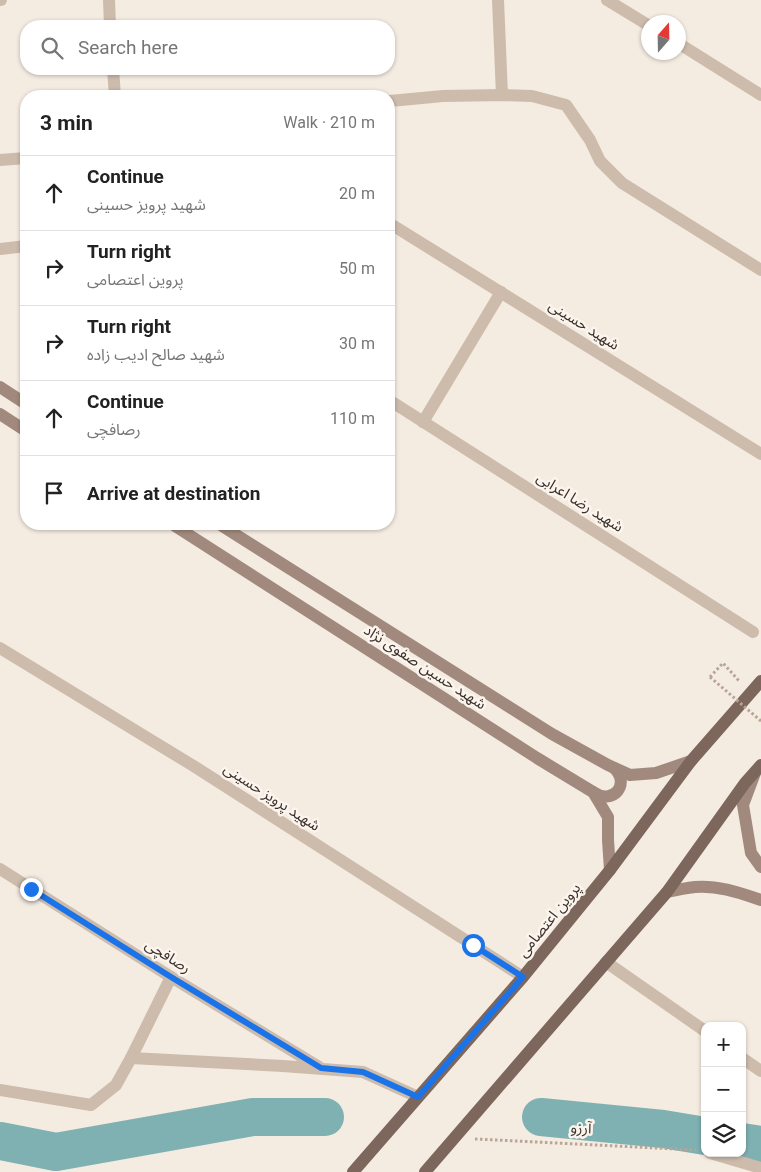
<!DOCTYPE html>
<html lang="en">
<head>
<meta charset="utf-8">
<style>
  :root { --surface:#fff; --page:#f6f6f6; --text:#222; --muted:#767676; --line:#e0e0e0 }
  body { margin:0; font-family:Roboto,"Noto Sans Arabic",sans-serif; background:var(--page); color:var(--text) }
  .controls { position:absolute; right:15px; bottom:15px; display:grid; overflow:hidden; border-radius:10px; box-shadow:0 1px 4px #0004 }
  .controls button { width:45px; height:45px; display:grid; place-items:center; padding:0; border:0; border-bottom:1px solid var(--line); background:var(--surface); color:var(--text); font:25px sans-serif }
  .compass { position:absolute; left:641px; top:15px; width:45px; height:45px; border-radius:50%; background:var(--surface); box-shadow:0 1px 4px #0004; rotate:20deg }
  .stop { position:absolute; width:15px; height:15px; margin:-11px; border:4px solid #1a73e8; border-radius:50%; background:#fff }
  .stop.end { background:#1a73e8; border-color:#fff; box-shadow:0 1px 5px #0008 }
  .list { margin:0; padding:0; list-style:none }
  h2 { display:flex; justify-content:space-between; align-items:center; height:65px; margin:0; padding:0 20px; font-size:21px }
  h2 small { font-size:16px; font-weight:400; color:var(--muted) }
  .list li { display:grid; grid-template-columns:32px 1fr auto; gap:15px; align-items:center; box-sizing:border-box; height:75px; padding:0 20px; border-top:1px solid var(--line) }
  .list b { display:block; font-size:19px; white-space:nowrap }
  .list p { margin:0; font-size:16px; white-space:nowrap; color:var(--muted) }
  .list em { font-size:16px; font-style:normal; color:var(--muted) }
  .icon { flex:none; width:28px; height:28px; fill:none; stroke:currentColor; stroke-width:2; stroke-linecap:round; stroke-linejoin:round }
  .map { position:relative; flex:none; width:761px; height:1172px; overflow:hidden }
  .search { position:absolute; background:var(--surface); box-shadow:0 1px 4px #0004; left:20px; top:20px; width:375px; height:55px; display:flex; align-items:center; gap:12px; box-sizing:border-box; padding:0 18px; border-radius:20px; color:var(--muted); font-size:19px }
  .panel { position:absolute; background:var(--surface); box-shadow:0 1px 4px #0004; left:20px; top:90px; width:375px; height:440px; border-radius:20px }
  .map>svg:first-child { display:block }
</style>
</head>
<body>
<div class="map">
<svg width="761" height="1172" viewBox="0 0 761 1172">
  <rect width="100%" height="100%" fill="#f4ebe1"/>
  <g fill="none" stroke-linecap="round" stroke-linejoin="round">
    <g stroke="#7fb0b2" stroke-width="38">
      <polyline points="541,1117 663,1129 705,1136"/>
      <polyline points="0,1141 56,1152 253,1117 325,1117"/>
      <polyline points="742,1142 761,1145"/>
    </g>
    <g stroke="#b9a596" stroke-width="3" stroke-dasharray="2.5 2.5" stroke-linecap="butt">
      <polyline points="710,677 723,663 740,682"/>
      <polyline points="475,1139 696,1150"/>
    </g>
    <g stroke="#cdbbac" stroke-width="12">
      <polyline points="0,0 1,0"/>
      <polyline points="109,0 110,26"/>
      <polyline points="498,0 502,95"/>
      <polyline points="607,0 648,25"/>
      <polyline points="678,43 761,95"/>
      <polyline points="113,69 115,96"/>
      <polyline points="390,101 443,96 502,95 532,96 566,105 590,140 600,161 622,183 761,270"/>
      <polyline points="0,160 26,158"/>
      <polyline points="389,223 761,454"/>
      <polyline points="0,249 26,246"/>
      <polyline points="389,400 753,632"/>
      <polyline points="423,422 501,292"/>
      <polyline points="0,648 192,765 523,977"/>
      <polyline points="0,869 171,977 319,1067"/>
      <polyline points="606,962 705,1031"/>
      <polyline points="131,1058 171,977"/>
      <polyline points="742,1058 761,1071"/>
      <polyline points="0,1090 91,1105 116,1085 131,1058 283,1066 363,1072 418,1097"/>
      <polyline points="710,1153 761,1168"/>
    </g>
    <g stroke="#a18a7d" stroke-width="12">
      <polyline points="0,387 26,404"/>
      <polyline points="0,414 26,431"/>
      <polyline points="172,524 537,758 593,792 608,817 608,840 610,870"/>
      <polyline points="219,524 552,734 608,765 630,775 656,773 691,761"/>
      <polyline points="755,773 743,805 751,853 761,867"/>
      <path d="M593,792C613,806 631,784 614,768"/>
      <path d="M667,892C676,890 686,888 695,887C718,885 740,893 761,900"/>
    </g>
    <g stroke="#7d675c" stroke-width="12">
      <polyline points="353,1172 523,977 610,870 691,761 761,681"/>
      <polyline points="425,1172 667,892 745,783 761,765"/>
    </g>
    <polyline stroke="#b9a596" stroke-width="3" stroke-dasharray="2.5 2.5" stroke-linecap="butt" points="710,677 761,721"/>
  </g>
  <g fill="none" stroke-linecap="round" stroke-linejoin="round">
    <polyline stroke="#1a73e8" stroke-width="6" points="31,889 171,977 321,1068 363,1072 418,1097 523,977 473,945"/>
  </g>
  <g text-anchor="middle" stroke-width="5" stroke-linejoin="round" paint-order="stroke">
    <g font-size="15" fill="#3b302b" stroke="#fbf5ee">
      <text transform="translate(584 325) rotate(32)" y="5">شهید حسینی</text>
      <text transform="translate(580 502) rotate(32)" y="5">شهید رضا اعرابی</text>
      <text transform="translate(425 667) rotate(33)" y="5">شهید حسین صفوی نژاد</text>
      <text transform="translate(272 797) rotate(33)" y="5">شهید پرویز حسینی</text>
      <text transform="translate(549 920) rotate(-51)" y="5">پروین اعتصامی</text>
      <text transform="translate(168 956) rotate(32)" y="5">رصافچی</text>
      <text transform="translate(581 1128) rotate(3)" y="5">آرزو</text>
    </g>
  </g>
</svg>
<div class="controls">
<button>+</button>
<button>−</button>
<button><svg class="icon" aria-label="layers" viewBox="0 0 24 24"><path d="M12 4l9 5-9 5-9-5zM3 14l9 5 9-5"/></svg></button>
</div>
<svg class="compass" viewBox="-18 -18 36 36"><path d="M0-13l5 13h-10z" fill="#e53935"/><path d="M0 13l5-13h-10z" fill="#767676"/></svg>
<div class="stop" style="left:473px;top:945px"></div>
<div class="stop end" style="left:31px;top:889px"></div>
<div class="search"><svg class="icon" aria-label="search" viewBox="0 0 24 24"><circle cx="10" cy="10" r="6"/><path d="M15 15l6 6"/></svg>Search here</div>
<section class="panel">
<h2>3 min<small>Walk · 210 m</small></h2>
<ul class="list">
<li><svg class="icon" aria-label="ahead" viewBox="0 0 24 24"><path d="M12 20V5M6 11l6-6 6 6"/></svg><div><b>Continue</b><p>شهید پرویز حسینی</p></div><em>20 m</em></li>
<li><svg class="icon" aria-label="right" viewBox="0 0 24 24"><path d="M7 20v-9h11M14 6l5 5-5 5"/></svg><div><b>Turn right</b><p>پروین اعتصامی</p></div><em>50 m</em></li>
<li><svg class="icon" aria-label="right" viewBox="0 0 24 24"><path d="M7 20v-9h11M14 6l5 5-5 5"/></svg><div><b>Turn right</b><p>شهید صالح ادیب زاده</p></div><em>30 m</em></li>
<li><svg class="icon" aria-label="ahead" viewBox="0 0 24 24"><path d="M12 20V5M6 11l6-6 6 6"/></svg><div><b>Continue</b><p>رصافچی</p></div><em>110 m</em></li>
<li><svg class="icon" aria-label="arrive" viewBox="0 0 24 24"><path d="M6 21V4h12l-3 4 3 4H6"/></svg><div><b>Arrive at destination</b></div></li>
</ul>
</section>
</div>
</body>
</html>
